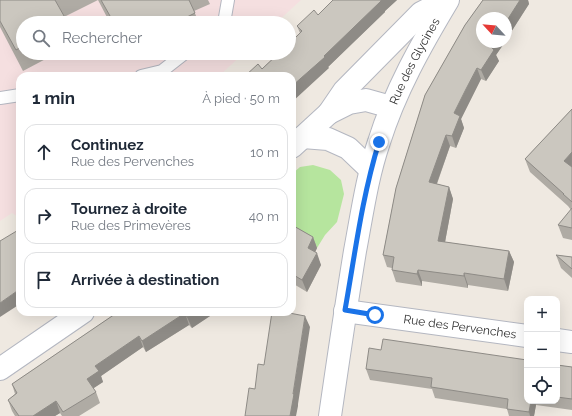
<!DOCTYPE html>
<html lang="fr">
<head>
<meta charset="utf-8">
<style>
  :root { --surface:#fff; --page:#f6f6f7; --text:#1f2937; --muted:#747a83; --line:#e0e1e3 }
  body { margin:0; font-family:Raleway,sans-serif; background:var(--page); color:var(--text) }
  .controls { position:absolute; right:12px; bottom:12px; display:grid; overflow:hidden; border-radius:8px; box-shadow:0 4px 16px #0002 }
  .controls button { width:36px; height:36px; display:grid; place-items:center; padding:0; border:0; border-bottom:1px solid var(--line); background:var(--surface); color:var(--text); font:20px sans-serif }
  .compass { position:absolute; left:476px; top:12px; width:36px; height:36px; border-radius:50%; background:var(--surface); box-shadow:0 4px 16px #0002; rotate:296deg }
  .stop { position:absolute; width:12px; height:12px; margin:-9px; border:3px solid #1a73e8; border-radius:50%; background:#fff }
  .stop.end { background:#1a73e8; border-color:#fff; box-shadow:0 1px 4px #0008 }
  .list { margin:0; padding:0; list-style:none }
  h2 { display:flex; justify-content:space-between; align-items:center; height:52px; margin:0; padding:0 16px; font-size:17px }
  h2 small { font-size:13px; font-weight:400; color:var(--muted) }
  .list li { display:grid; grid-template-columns:26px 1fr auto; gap:12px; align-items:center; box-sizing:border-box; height:56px; margin:0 8px 8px; padding:0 8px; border:1px solid var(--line); border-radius:12px }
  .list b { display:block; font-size:15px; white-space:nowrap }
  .list p { margin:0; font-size:13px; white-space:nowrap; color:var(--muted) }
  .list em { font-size:13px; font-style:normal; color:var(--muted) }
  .icon { flex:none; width:22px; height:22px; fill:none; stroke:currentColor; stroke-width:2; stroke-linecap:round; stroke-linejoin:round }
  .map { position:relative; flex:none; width:572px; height:416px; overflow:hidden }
  .search { position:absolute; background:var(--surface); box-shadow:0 4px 16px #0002; left:16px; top:16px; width:280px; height:44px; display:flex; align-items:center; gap:10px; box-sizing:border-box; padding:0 14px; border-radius:22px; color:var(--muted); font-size:15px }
  .panel { position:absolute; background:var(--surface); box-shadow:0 4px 16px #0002; left:16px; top:72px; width:280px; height:244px; border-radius:12px }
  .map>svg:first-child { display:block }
</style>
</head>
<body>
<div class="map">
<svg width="572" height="416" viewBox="0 0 572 416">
  <rect width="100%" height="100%" fill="#efe9e1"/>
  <polygon fill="#f5dfe0" points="0,0 301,0 276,23 23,23 23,53 244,53 219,76 20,76 20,218 12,213 0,221"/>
  <polygon fill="#b6e59e" points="313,165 330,170 341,180 344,194 337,222 325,235 317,248 292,235 292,174 300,167"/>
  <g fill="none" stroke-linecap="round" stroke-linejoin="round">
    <g stroke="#b4b7c1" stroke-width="14">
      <g id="service">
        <polyline points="224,23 228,0"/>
        <polyline points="141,76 162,71 185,53"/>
        <polyline points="0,98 20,95"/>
      </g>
    </g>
    <g stroke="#b4b7c1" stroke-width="24">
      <g id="minor">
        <polyline points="329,113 349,103 366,100 391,107"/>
        <polyline points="303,137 328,139 348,148 370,169"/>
        <polyline points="292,147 329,113 344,91 421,13 446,0"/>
        <path id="s1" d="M345,311L527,336"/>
        <polyline points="557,340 572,342"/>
        <polyline points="0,369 83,312"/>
        <path id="s2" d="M330,416C338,361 346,306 355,251C362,214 367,177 379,142C395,91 421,45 448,0"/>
      </g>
    </g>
    <use href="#service" stroke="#fff" stroke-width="12"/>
    <use href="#minor" stroke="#fff" stroke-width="22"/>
  </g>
  <g fill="#afaba4">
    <polygon points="0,0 208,0 210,4 194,11 199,23 110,23 98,0 64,17 23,23 23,53 57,53 23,71 0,27"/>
    <polygon points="333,0 397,0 385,11 385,12 328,67 329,68 262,69 300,33 297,26 318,15"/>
    <polygon points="483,0 528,0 529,4 506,40 506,18 482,18 482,42 505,42 496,55 499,61 486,81 481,79 461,119 464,128 456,148 450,146 437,184 449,187 453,199 445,242 509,251 514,262 508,291 468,285 468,288 422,281 422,286 396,282 392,270 392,268 387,267 383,255 396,188 425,95 465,25"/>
    <polygon points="148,53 164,53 152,59"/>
    <polygon points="572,109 572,240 563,238 558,225 571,210 568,206 530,172 525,159"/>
    <polygon points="292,225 313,237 317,248 315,252 321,265 307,292 292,283"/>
    <polygon points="556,255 572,257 572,278 561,268"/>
    <polygon points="118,312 216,312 192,328 189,325 146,352 143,347 101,376 103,382 93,388 96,392 100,403 79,416 62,416 60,413 55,416 15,416 12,411 8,400 15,394 12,384"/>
    <polygon points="381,350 527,401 557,401 557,365 572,367 572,410 536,405 534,416 509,416 507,409 435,398 432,389 370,380 366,369"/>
  </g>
  <g fill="#8e8b86">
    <polygon points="380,0 397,0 385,11 385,12 328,67 329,68 292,102 292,86"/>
    <polygon points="520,0 528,0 529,4 506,40 506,22"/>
    <polygon points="493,42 505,42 496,55 499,61 486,81 481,70 490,46"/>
    <polygon points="477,68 481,79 461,119 464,128 456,148 452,136 454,113"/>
    <polygon points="446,135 450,146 433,194 429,182"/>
    <polygon points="572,152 572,171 564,161"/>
    <polygon points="449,187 453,199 443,253 438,241"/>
    <polygon points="313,237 317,248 312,259 308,248"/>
    <polygon points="509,251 514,262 508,291 504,279"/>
    <polygon points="317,253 321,265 307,292 302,280"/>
    <polygon points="418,270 422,281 422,286 417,274"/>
    <polygon points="464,273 468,285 468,288 464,276"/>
    <polygon points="20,289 20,304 0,317 0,303"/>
    <polygon points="195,312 216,312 192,328 187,317"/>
    <polygon points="185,313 189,325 146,352 142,341"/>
    <polygon points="305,316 310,327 298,404 298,406 296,416 290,416 293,394"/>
    <polygon points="139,336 143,347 101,376 103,382 91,390 87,379 95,366"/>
    <polygon points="56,401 60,413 55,416 33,416"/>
    <polygon points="531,401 535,401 536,405 534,416 530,416 529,412"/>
  </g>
  <g fill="#cbc7bf" stroke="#8e8b86">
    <polygon points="0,0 55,0 68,23 23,23 23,46 16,50 0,21"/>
    <polygon points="101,0 189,0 195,13 175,23 135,23 134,20 127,23 114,23"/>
    <polygon points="333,0 381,0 381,1 324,56 325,57 292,86 292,76 245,76 258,64 262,69 279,53 289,53 289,44 302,31 297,26 314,10 318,15"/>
    <polygon points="483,0 520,0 506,22 506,18 482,18 482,42 493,42 490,46 494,50 481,70 477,68 466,89 454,113 460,116 452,136 446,135 429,182 449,187 438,241 509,251 504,279 464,273 464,276 418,270 417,274 392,270 394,257 383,255 396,188 425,95 465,25"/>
    <polygon points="572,109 572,152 564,161 572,167 572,202 563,194 564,194 525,159"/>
    <polygon points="572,208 572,228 558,225"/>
    <polygon points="292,225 313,237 308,248 317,253 302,280 292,274"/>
    <polygon points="20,229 20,289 0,303 0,241"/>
    <polygon points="556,255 572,257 572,269"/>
    <polygon points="118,312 195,312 187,317 185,313 142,341 139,336 95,366 99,371 87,379 96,392 63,412 56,401 33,416 19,416 8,400 17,393 12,384"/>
    <polygon points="272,312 284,312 305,316 293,394 294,394 290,416 245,416 249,388 255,389 258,364 264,365"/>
    <polygon points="383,339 527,360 527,401 531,401 529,412 507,409 508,399 431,387 432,378 366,369 369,348 381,350"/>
    <polygon points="557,365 572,367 572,399 557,397"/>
  </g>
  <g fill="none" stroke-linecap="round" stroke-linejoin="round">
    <path stroke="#1a73e8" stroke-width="5" d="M375,315L345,310C355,254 362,197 379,142"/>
  </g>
  <g text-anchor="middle" stroke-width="3" stroke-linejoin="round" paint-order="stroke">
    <g font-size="12" fill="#2e2e2e" stroke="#fff">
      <text dy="4" stroke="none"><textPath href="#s2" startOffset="367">Rue des Glycines</textPath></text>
      <text dy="4" stroke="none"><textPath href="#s1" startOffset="116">Rue des Pervenches</textPath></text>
    </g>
  </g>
</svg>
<div class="controls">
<button>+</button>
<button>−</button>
<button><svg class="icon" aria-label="locate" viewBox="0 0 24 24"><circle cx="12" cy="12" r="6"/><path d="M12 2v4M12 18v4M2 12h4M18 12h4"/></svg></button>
</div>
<svg class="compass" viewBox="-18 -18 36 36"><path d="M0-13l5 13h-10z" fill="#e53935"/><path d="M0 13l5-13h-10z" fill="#747a83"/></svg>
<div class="stop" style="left:375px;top:315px"></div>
<div class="stop end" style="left:379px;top:142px"></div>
<div class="search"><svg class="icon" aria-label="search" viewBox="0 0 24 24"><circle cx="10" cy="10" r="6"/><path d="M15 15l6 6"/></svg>Rechercher</div>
<section class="panel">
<h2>1 min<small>À pied · 50 m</small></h2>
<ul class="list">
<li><svg class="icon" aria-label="ahead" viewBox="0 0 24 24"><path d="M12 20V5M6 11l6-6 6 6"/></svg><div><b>Continuez</b><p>Rue des Pervenches</p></div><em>10 m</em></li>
<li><svg class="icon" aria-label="right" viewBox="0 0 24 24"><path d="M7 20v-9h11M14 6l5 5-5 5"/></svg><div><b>Tournez à droite</b><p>Rue des Primevères</p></div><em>40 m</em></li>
<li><svg class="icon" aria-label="arrive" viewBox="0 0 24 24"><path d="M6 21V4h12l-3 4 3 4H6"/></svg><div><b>Arrivée à destination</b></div></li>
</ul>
</section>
</div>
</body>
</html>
